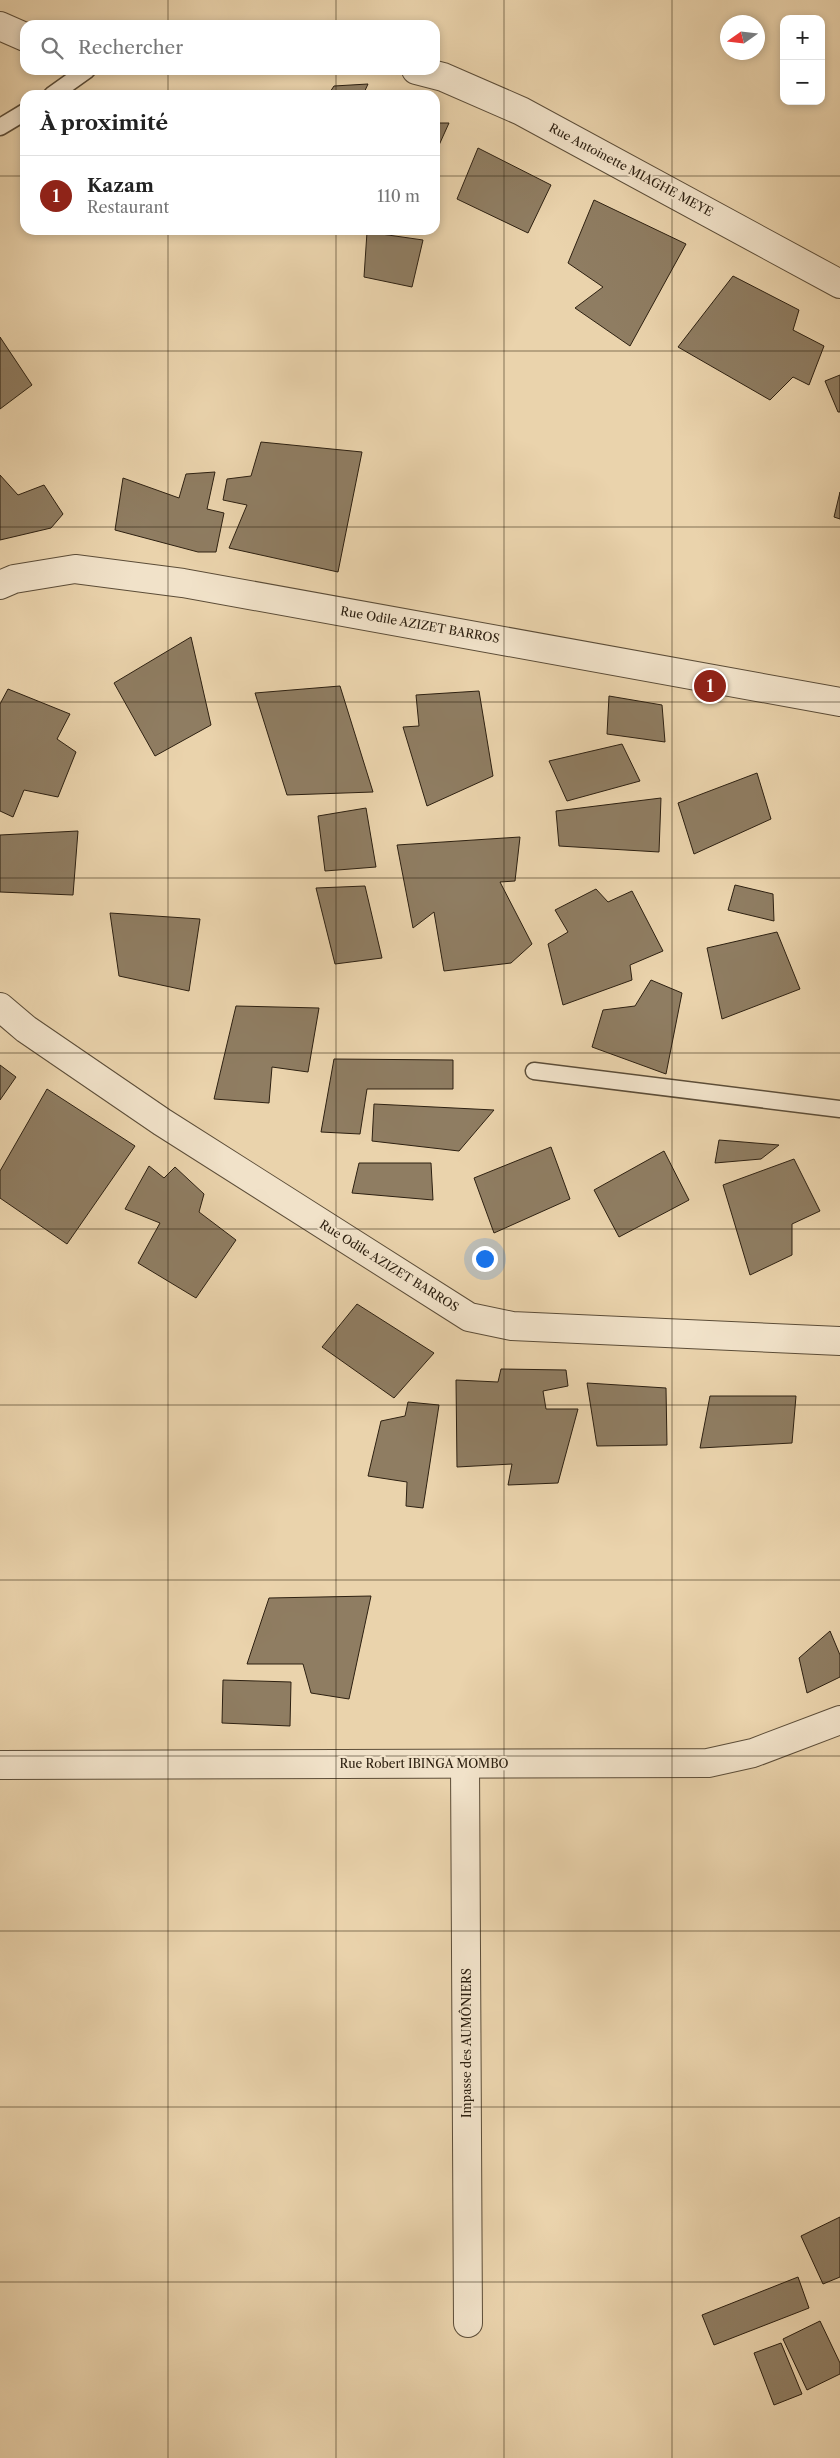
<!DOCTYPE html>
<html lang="fr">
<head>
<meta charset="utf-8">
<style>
  :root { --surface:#fff; --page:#f2f2f2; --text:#222; --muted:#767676; --line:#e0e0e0; --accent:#8f2418 }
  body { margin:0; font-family:"Libre Caslon Text",serif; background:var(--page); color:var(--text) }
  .controls { position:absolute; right:15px; top:15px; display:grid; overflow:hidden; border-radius:10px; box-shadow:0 2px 8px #0003 }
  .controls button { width:45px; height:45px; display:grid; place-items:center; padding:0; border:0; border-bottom:1px solid var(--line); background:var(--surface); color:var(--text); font:25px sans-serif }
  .compass { position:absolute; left:720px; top:15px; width:45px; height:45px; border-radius:50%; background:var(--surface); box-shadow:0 2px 8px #0003; rotate:256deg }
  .you { position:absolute; left:484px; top:1258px; width:18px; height:18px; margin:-12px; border:4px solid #fff; border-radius:50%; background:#1a73e8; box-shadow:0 0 0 8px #1a73e833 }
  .badge { display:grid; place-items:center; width:32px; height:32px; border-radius:50%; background:var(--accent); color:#fff; font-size:16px; font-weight:700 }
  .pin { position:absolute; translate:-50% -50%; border:2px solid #fff; box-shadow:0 1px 5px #0006 }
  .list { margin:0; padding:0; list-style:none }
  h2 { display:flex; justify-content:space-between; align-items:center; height:65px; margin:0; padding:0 20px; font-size:21px }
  h2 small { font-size:16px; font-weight:400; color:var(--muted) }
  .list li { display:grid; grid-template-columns:32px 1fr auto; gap:15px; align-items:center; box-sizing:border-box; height:80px; padding:0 20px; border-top:1px solid var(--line) }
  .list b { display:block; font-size:19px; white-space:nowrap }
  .list p { margin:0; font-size:16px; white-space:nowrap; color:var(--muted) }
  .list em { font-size:16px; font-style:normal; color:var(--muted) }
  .icon { flex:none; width:28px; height:28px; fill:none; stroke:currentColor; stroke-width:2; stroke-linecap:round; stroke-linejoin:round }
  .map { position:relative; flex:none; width:840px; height:2458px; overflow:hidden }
  .search { position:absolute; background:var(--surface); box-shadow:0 2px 8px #0003; left:20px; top:20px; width:420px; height:55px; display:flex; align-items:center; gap:12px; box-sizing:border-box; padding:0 18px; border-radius:15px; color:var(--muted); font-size:19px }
  .panel { position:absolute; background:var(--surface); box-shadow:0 2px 8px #0003; left:20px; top:90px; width:420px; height:145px; border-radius:15px }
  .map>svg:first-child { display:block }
</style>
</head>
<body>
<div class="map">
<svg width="840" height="2458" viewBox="0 0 840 2458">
  <rect width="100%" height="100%" fill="#ead3ac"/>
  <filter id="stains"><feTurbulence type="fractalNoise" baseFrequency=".004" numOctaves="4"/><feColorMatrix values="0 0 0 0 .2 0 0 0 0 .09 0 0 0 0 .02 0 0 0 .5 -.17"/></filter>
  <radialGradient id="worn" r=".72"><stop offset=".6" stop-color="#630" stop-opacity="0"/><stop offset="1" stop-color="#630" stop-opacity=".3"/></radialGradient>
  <g fill="#8f7d62" stroke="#2d2011">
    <polygon points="368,84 363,95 328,95 334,86"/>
    <polygon points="435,123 449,123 435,154"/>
    <polygon points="478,148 551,185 528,233 457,199"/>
    <polygon points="594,200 686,244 630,346 575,308 603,287 568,263"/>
    <polygon points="367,232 423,240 412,287 364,277"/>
    <polygon points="733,276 799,310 793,330 824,346 809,385 793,377 770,400 678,347"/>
    <polygon points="0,337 32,385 0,409"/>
    <polygon points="840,375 840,412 838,412 825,381"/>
    <polygon points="261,442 362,452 338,572 229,548 247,505 223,500 227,479 251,476"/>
    <polygon points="215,472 207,509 224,513 216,552 198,552 115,530 123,478 179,498 186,474"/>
    <polygon points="0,475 18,495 44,485 63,514 51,528 0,540"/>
    <polygon points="840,492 840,519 834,517"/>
    <polygon points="191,637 211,725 155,756 114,683"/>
    <polygon points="340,686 373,792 287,795 255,693"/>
    <polygon points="8,689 70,714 57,739 76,752 58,797 24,790 13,817 0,811 0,704"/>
    <polygon points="479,691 493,776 427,806 403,727 419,726 416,695"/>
    <polygon points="609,696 662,705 665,742 607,734"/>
    <polygon points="622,744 640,781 567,801 549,761"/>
    <polygon points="757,773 771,819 694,854 678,803"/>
    <polygon points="661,798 659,852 559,846 556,811"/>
    <polygon points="366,808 376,867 325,871 318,816"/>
    <polygon points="78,831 73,895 0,892 0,835"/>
    <polygon points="520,837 515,881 500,882 532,944 511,963 444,971 434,912 413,928 397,845"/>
    <polygon points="735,885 773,894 774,921 728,910"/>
    <polygon points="365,886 382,958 335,964 316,888"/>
    <polygon points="596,889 608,902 632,891 663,951 630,965 632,980 563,1005 548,944 568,932 555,910"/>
    <polygon points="110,913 200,919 189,991 119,976"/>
    <polygon points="777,932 800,989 722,1019 707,948"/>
    <polygon points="651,980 682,993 666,1074 592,1047 603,1010 635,1006"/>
    <polygon points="236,1006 319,1008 308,1072 272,1067 269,1103 214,1099"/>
    <polygon points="334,1059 453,1060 453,1089 367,1089 360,1134 321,1132"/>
    <polygon points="0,1065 16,1077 0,1100"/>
    <polygon points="47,1089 135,1146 67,1244 0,1198 0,1171"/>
    <polygon points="374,1104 494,1110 459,1151 372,1141"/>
    <polygon points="719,1140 779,1145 761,1159 715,1163"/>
    <polygon points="551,1147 570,1199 494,1233 474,1178"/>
    <polygon points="664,1151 689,1200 619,1237 594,1190"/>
    <polygon points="794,1159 820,1211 792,1224 792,1255 750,1275 723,1185"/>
    <polygon points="359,1163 431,1163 433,1200 352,1193"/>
    <polygon points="149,1166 164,1178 175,1167 204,1194 199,1212 236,1240 196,1298 138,1263 160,1223 125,1209"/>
    <polygon points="357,1304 434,1353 394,1398 322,1347"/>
    <polygon points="501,1369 566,1370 568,1386 543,1391 546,1409 578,1409 558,1483 508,1485 512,1464 457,1467 456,1380 498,1382"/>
    <polygon points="587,1383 666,1388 667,1445 597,1446"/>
    <polygon points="710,1396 796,1396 792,1443 700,1448"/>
    <polygon points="408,1402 439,1405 423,1508 406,1506 407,1482 368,1476 381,1421 405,1416"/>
    <polygon points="371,1596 349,1699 311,1693 303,1664 247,1664 269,1598"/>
    <polygon points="830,1631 840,1655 840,1677 807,1693 799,1658"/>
    <polygon points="223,1680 291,1682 290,1726 222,1723"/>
    <polygon points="840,2217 840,2277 823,2284 801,2236"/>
    <polygon points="798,2277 809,2308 714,2345 702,2315"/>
    <polygon points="820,2321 840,2363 840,2374 807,2390 783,2339"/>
    <polygon points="781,2343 802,2394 774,2405 754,2353"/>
  </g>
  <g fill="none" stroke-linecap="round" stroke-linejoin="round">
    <g stroke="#5c4d38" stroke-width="19">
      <g id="lane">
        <polyline points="52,95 87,70"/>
        <polyline points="0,127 25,112"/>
        <polyline points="534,1071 840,1109"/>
      </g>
    </g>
    <g stroke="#5c4d38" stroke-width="30">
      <g id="street">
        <polyline points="0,26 25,37"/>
        <polyline points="416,70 443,77 521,111 840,284"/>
        <polyline points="0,585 14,579 75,569 183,583 840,702"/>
        <polyline points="0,1007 26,1029 162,1122 469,1317 512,1326 840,1341"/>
        <polyline points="465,1764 468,2323"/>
        <polyline points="0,1765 708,1763 753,1753 840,1720"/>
      </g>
    </g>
    <use href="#lane" stroke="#f1e2c9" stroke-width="16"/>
    <use href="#street" stroke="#f1e2c9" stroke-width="28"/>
  </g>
  <path fill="none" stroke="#2d2011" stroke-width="1" stroke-opacity="0.55" d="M168,0V25M336,0V25M504,0V2458M672,0V2458M168,70V95M336,70V95M0,176H25M435,176H840M168,230V2458M336,230V2458M0,351H840M0,527H840M0,702H840M0,878H840M0,1053H840M0,1229H840M0,1405H840M0,1580H840M0,1756H840M0,1931H840M0,2107H840M0,2282H840"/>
  <g text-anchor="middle" stroke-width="4.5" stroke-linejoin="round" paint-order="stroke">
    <g font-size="12" fill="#2d2011" stroke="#f1e2c9">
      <text transform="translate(631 170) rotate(28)" y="4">Rue Antoinette MIAGHE MEYE</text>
      <text transform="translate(420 625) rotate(10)" y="4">Rue Odile AZIZET BARROS</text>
      <text transform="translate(389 1266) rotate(32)" y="4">Rue Odile AZIZET BARROS</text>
      <text x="424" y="1768">Rue Robert IBINGA MOMBO</text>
      <text transform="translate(467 2043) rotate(-90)" y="4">Impasse des AUMÔNIERS</text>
    </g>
  </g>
  <rect width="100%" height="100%" filter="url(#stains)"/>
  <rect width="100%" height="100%" fill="url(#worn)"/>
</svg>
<div class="controls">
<button>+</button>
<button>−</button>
</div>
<svg class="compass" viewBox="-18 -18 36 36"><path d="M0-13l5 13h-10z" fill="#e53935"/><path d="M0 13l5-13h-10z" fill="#767676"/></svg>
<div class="you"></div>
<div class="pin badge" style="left:710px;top:686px">1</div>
<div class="search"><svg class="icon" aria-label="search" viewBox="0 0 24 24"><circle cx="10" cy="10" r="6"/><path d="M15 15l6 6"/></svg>Rechercher</div>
<section class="panel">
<h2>À proximité<small></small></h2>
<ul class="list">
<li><span class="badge">1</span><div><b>Kazam</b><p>Restaurant</p></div><em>110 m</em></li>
</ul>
</section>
</div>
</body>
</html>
